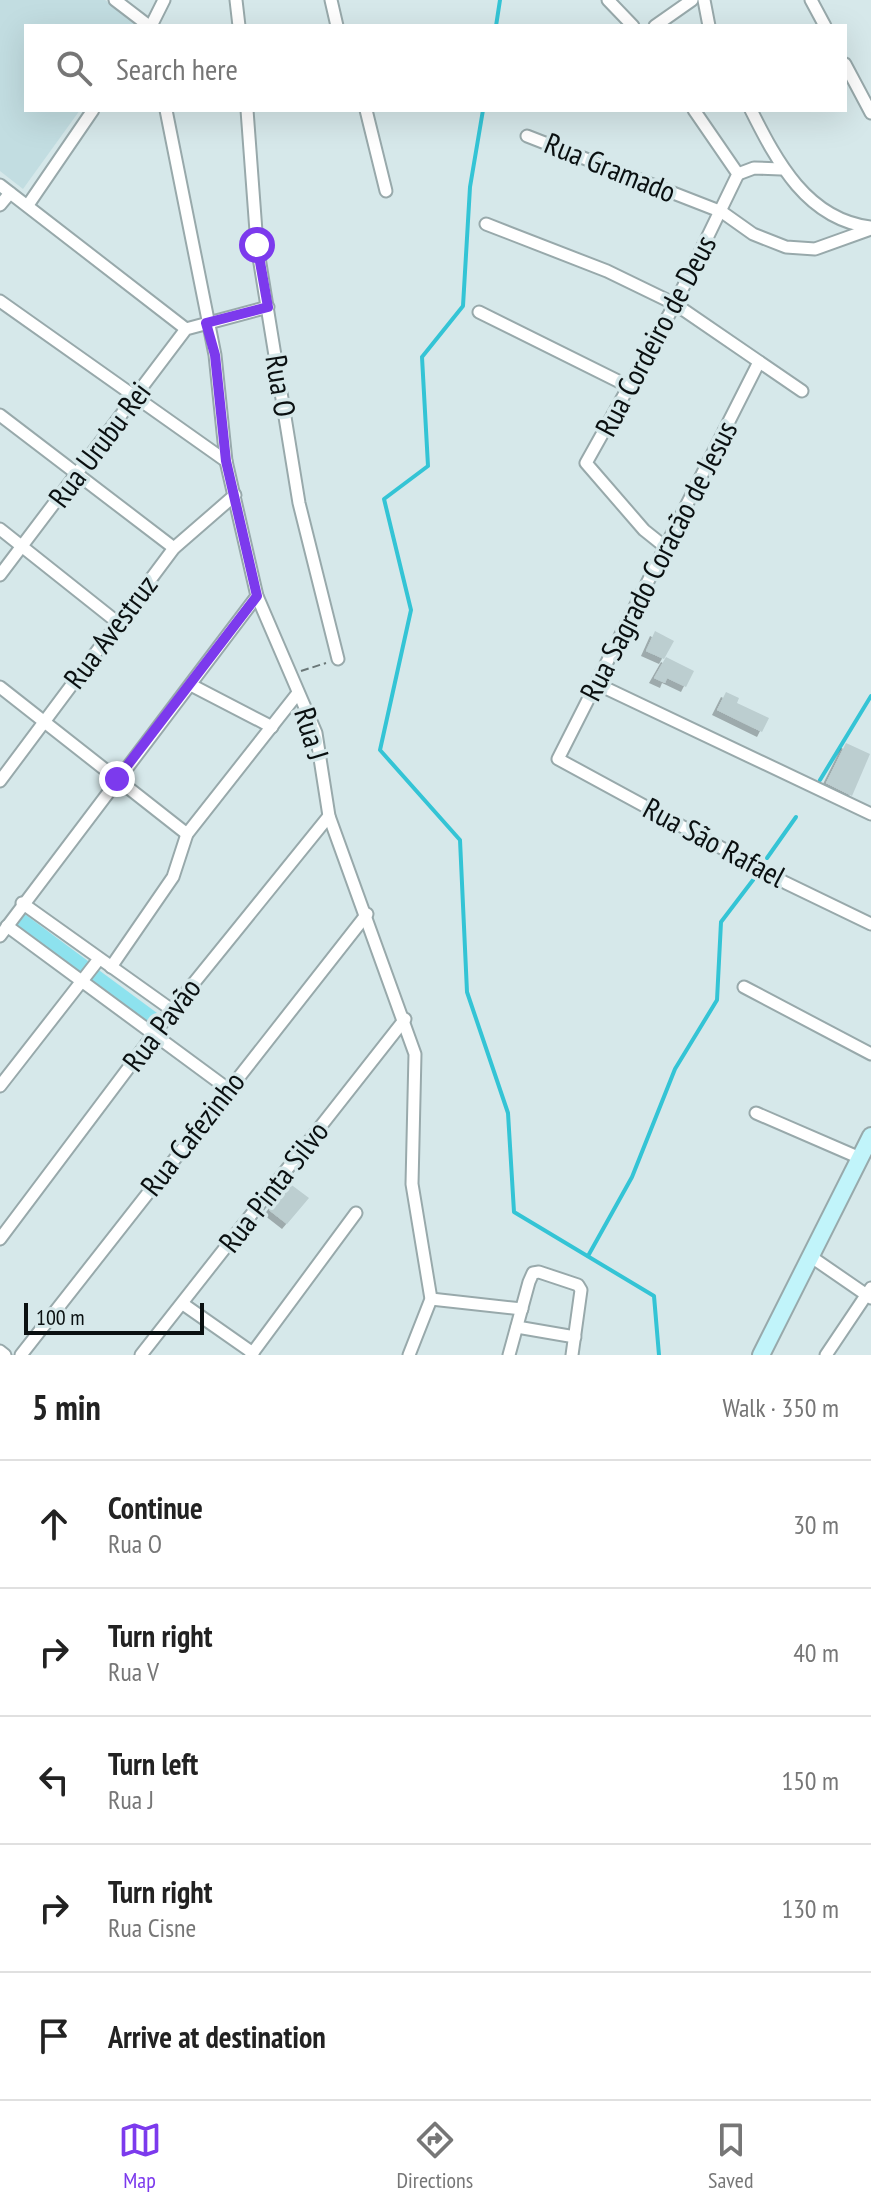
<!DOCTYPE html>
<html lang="en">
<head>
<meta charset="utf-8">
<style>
  :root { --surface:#fff; --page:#f2f2f2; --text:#222; --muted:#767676; --line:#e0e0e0; --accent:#7c3aed }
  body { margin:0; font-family:"PT Sans Narrow",sans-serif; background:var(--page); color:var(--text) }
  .scale { position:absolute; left:24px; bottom:20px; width:180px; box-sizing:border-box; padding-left:8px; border:4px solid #0a1011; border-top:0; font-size:22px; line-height:28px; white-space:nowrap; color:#0a1011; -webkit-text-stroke:6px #d6e8ea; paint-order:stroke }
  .stop { position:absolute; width:24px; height:24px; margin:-18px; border:6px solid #7c3aed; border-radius:50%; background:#fff }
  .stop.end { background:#7c3aed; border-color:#fff; box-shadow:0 2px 8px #0008 }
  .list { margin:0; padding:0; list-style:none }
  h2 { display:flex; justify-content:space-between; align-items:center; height:104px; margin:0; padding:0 32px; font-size:34px }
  h2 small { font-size:26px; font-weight:400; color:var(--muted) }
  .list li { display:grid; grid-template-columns:52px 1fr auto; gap:24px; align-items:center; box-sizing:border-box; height:128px; padding:0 32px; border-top:2px solid var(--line) }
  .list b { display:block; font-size:30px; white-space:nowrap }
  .list p { margin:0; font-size:26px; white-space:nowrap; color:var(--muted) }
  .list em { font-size:26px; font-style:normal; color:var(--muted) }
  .icon { flex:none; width:44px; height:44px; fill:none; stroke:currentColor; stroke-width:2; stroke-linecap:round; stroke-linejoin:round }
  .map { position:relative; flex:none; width:871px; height:1355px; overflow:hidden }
  .search { position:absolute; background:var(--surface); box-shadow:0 8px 32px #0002; left:24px; right:24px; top:24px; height:88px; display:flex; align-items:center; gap:20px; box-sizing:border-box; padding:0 28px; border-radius:0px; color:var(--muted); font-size:30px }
  .sheet { height:744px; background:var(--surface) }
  nav { display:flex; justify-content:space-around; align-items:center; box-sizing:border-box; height:112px; border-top:2px solid var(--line); background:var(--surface); font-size:22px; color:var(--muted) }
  nav a { display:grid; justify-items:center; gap:4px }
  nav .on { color:var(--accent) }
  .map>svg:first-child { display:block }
</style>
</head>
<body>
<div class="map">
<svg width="871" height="1355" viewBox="0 0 871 1355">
  <defs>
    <filter id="shadow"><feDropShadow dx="-5" dy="5" stdDeviation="0" flood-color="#0004"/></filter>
  </defs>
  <rect width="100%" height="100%" fill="#d6e8ea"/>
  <polygon fill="#c2dde1" points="0,0 105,0 140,26 26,26 26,110 80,110 23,189 0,171"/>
  <g fill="#8de2ee">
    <polygon points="22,912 92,964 84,976 14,924"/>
    <polygon points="96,968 157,1013 149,1024 88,980"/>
  </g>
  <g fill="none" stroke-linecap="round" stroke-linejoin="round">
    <g stroke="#34c4d5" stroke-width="4">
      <polyline points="496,26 500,0"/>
      <polyline points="483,110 470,187 463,306 422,357 428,466 384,499 411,610 380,750 460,840 467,992 508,1113 514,1212 654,1296 659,1355"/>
      <polyline points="820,780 871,696"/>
      <polyline points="767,858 796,817"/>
      <polyline points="588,1256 632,1177 675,1069 717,1000 721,922 753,880"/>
    </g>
  </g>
  <g fill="#bcced0" filter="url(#shadow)">
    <polygon points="655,631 674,641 664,659 646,651"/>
    <polygon points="666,657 694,671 686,687 667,678 665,683 654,678"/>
    <polygon points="726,692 739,698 737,703 769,718 762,732 717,710"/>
    <polygon points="846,743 870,754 852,796 826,783"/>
    <polygon points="289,1183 309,1198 287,1224 269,1210"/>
  </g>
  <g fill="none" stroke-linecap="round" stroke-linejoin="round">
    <g stroke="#98a9ab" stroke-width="15">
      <g id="minor">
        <polyline points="115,0 149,26"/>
        <polyline points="236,0 239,26"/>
        <polyline points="331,0 337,26"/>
        <polyline points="608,0 633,26"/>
        <polyline points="704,0 709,26"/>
        <polyline points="811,0 825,26"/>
        <polyline points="151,26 164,0"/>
        <polyline points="655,26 692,0"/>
        <polyline points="845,64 871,113"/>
        <polyline points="166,110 215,355 226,461 257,596 316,733 329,816 415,1054 412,1184 431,1299 409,1355"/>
        <polyline points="247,110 257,245 299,503 338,659"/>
        <polyline points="366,110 386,191"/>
        <path d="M751,110C777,162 807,219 870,227"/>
        <polyline points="527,136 722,212 753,234 786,247 815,249 871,229"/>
        <polyline points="738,174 754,168 781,169"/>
        <polyline points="0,185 186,329"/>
        <polyline points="0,205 10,193"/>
        <polyline points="28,205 93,110"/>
        <polyline points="486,224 607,271 675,304 802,391"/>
        <polyline points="0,301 226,461"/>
        <polyline points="479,312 628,386"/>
        <polyline points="759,362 558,759 786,883 871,924"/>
        <polyline points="0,415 174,548"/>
        <polyline points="0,529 117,622"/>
        <polyline points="664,546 644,530 586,463 675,304 738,174 694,110"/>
        <polyline points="0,575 186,329 268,307"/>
        <polyline points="597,684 871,814"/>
        <polyline points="191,685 272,727"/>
        <polyline points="0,687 187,834"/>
        <polyline points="0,781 174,548 235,495"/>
        <polyline points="22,903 172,1010"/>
        <polyline points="7,926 228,1089"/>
        <polyline points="0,936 257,596"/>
        <polyline points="111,967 173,877 187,834 298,693"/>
        <polyline points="744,987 871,1054"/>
        <polyline points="0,1086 99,959"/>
        <polyline points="756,1113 860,1158"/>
        <polyline points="0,1239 172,1010 329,816"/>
        <polyline points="810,1256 871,1298"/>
        <polyline points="431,1299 522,1309"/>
        <polyline points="183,1304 253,1353"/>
        <polyline points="517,1327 575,1337"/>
        <polyline points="0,1351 5,1355"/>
        <polyline points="21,1355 367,914"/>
        <polyline points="141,1355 405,1019"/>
        <polyline points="251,1355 356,1213"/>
        <polyline points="509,1355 529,1282 533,1273 539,1272 578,1285 581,1290 572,1355"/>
        <polyline points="826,1355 871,1288"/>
      </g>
    </g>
    <g stroke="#98a9ab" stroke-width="20">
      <polyline id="secondary" points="761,1355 871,1136"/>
    </g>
    <polyline stroke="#6a7677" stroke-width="2" stroke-dasharray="8 4" stroke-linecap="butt" points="301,671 326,663"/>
    <use href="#minor" stroke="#fff" stroke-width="11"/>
    <use href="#secondary" stroke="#c1f4fa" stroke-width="16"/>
  </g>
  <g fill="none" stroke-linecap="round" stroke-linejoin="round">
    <polyline stroke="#7c3aed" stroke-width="10" points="117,779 257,596 226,461 215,355 206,323 268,307 257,245"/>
  </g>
  <g text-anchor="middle" stroke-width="7" stroke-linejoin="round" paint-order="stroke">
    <g font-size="30" fill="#0a1011" stroke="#d6e8ea">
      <text transform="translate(610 168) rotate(22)" y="10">Rua Gramado</text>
      <text transform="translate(656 336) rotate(-62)" y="10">Rua Cordeiro de Deus</text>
      <text transform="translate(280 386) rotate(81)" y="10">Rua O</text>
      <text transform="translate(100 445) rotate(-53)" y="10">Rua Urubu Rei</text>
      <text transform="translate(659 561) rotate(-63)" y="10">Rua Sagrado Coracão de Jesus</text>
      <text transform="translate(111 632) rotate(-53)" y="10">Rua Avestruz</text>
      <text transform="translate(311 734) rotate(73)" y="10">Rua J</text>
      <text transform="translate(714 843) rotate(28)" y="10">Rua São Rafael</text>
      <text transform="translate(162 1025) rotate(-53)" y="10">Rua Pavão</text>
      <text transform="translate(193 1134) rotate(-52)" y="10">Rua Cafezinho</text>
      <text transform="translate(274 1187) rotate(-52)" y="10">Rua Pinta Silvo</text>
    </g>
  </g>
</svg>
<div class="scale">100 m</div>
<div class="stop" style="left:257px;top:245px"></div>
<div class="stop end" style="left:117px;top:779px"></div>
<div class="search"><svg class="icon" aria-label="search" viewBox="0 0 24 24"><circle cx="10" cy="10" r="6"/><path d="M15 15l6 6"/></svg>Search here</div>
</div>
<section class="sheet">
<h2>5 min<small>Walk · 350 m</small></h2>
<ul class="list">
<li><svg class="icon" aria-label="ahead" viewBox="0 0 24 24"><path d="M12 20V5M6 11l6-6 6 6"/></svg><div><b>Continue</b><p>Rua O</p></div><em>30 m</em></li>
<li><svg class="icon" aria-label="right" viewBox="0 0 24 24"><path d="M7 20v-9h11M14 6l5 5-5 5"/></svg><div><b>Turn right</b><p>Rua V</p></div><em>40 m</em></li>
<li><svg class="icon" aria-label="left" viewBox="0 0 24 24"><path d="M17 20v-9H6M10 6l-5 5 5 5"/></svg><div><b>Turn left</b><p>Rua J</p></div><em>150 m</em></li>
<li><svg class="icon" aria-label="right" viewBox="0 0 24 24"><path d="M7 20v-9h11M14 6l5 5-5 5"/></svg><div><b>Turn right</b><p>Rua Cisne</p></div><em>130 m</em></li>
<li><svg class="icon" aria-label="arrive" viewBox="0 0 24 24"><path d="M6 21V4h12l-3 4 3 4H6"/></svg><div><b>Arrive at destination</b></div></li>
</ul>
</section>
<nav>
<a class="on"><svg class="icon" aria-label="map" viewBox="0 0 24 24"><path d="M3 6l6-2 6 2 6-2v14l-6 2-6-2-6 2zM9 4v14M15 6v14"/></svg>Map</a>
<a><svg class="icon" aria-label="directions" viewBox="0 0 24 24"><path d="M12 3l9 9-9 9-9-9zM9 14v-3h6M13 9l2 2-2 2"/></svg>Directions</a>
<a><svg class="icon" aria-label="saved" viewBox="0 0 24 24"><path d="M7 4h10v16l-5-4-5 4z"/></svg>Saved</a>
</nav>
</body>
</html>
